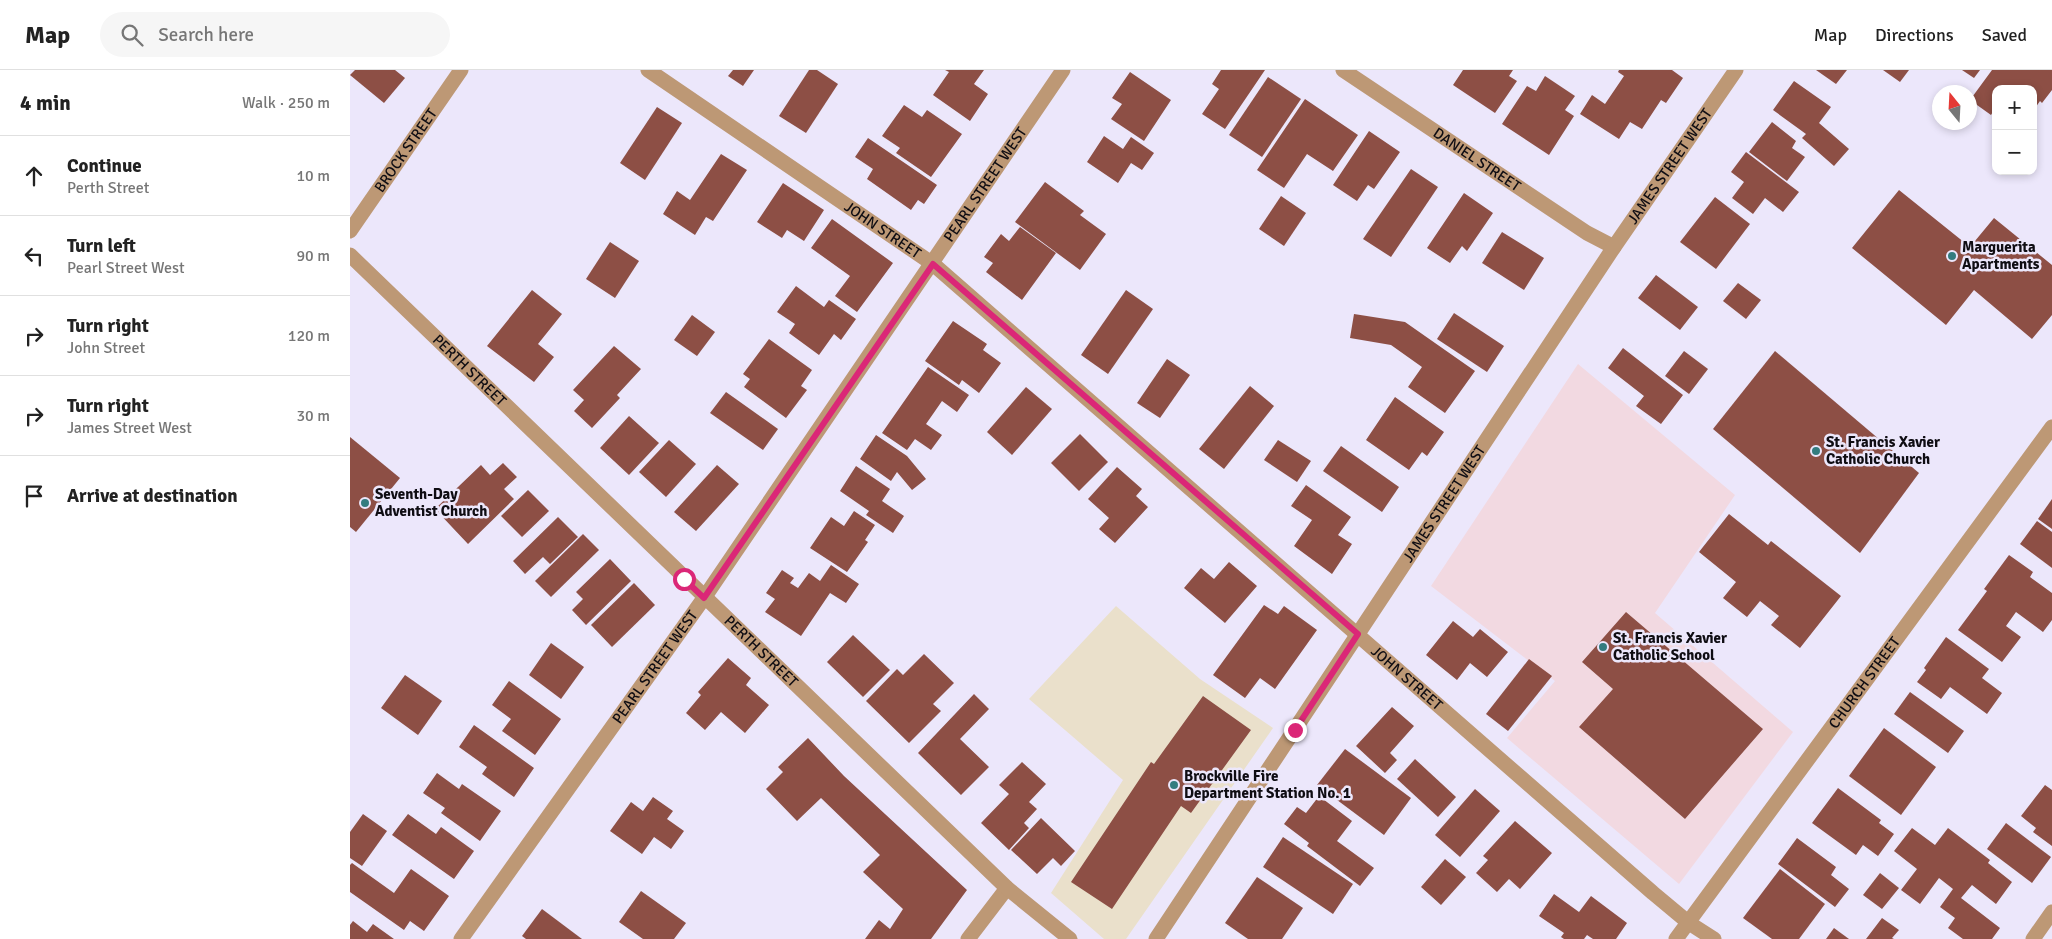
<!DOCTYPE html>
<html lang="en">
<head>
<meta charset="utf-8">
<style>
  :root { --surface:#fff; --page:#f6f6f6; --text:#222; --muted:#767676; --line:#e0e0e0 }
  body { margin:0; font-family:Signika,sans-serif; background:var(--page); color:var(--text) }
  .controls { position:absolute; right:15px; top:15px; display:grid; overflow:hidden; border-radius:10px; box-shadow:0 2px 8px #0003 }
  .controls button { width:45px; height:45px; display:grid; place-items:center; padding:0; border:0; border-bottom:1px solid var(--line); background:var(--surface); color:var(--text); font:25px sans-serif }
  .compass { position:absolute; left:1582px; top:15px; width:45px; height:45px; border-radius:50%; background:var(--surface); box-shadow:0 2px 8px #0003; rotate:342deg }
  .stop { position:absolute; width:15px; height:15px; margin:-11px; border:4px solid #db2777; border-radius:50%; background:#fff }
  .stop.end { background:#db2777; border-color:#fff; box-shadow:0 1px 5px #0008 }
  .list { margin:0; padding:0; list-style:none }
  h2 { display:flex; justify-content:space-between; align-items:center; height:65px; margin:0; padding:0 20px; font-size:21px }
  h2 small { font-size:16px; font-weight:400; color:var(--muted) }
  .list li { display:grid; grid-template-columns:32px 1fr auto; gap:15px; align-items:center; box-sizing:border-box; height:80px; padding:0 20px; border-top:1px solid var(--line) }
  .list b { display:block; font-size:19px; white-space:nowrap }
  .list p { margin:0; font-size:16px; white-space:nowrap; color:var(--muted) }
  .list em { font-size:16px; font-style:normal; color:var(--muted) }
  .icon { flex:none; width:28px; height:28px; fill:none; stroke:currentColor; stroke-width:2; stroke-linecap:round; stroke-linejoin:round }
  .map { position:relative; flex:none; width:1702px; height:869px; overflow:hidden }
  header { display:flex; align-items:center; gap:30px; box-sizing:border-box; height:70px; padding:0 25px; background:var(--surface); border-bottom:1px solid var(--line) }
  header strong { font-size:24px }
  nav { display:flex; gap:28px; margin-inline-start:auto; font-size:18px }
  .search { width:350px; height:45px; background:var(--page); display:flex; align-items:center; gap:12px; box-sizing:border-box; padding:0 18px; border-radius:28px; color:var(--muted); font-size:19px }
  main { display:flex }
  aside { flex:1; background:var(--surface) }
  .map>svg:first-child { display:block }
</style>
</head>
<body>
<header>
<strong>Map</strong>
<div class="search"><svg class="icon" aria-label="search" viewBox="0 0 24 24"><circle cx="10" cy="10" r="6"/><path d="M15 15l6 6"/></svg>Search here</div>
<nav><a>Map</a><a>Directions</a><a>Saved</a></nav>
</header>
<main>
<aside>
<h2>4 min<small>Walk · 250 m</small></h2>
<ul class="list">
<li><svg class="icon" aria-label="ahead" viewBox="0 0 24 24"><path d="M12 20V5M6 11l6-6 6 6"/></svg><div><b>Continue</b><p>Perth Street</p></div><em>10 m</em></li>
<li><svg class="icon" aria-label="left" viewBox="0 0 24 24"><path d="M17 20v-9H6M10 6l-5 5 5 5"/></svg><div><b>Turn left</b><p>Pearl Street West</p></div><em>90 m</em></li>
<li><svg class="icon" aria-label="right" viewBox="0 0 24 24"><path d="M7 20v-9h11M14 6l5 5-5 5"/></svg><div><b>Turn right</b><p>John Street</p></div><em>120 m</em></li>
<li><svg class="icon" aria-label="right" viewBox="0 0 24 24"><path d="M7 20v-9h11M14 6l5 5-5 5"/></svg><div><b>Turn right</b><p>James Street West</p></div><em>30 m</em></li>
<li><svg class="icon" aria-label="arrive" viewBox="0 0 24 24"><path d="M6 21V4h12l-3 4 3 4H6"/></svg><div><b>Arrive at destination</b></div></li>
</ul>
</aside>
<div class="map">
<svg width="1702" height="869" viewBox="0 0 1702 869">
  <rect width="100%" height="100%" fill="#ece7fb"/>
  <polygon fill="#eae0cb" points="766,536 850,609 923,658 776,869 754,869 701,823 773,710 679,629"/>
  <polygon fill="#f2d9e1" points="1228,294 1385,425 1305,543 1443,662 1329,814 1157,668 1205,611 1081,516"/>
  <g fill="#8d4f45">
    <polygon points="5,0 45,0 55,8 34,33 0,5"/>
    <polygon points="383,0 404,0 393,16 378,6"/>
    <polygon points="459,0 467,0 488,14 456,63 429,46"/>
    <polygon points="595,0 634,0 624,14 638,24 620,51 583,25 599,2"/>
    <polygon points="871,0 915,0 875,59 852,44 869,19 862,14"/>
    <polygon points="1113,0 1163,0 1159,6 1167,11 1145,43 1103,15"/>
    <polygon points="1269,0 1322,0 1333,8 1316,33 1311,30 1292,59 1280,52 1269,69 1230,44 1242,25 1255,34 1274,6 1268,2"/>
    <polygon points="1466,0 1497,0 1486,14"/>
    <polygon points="1533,0 1559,0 1550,12"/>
    <polygon points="1612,0 1630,0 1624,8"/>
    <polygon points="1642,0 1702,0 1702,20 1692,33 1690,31 1683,41 1683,19 1646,19 1646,37 1641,45 1620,30"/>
    <polygon points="780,2 821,30 794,71 761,49 772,34 762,28"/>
    <polygon points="1195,6 1225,26 1215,40 1224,46 1199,85 1152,54 1177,16 1186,21"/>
    <polygon points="918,7 951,29 912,87 879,65"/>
    <polygon points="1444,11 1481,37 1469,53 1499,79 1484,96 1452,68 1456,64 1423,40"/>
    <polygon points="955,29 1008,65 983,101 957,84 934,118 907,100"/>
    <polygon points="554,35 572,47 577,40 612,64 581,107 546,83 550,78 532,66"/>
    <polygon points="307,37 332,53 295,110 270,93"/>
    <polygon points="1422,52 1446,71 1442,78 1455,87 1437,111 1399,82"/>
    <polygon points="1019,61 1050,82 1024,119 1018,115 1007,131 983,115"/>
    <polygon points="754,66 773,79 781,67 804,83 792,100 781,93 768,113 737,92"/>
    <polygon points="518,68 587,115 574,134 568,130 561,140 517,109 523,99 505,87"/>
    <polygon points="1396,82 1449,122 1433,142 1415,128 1403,144 1382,128 1394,112 1381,102"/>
    <polygon points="371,84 397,100 363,151 356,147 345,165 313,144 327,121 340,130"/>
    <polygon points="1061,99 1088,117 1041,187 1013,169"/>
    <polygon points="695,112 734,141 730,145 756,164 730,200 665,152"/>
    <polygon points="433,113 474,140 454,171 437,160 432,168 407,152"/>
    <polygon points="1549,120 1620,177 1644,148 1702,195 1702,245 1682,269 1624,220 1596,255 1502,178"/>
    <polygon points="1114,123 1143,143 1117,181 1112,176 1100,193 1077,178"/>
    <polygon points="931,126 956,143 934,176 909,159"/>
    <polygon points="1365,127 1400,154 1366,199 1330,172"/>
    <polygon points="482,149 543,193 507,242 485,226 500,206 461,178"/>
    <polygon points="670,157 706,183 672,230 636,202 643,193 634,187 651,164 659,171"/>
    <polygon points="1152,162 1194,188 1174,220 1132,193"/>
    <polygon points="260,172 289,191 265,228 236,209"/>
    <polygon points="1306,205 1348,237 1330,260 1288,228"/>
    <polygon points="1388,213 1411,230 1396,249 1373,231"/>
    <polygon points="446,216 474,237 479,230 506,249 491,270 484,264 469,285 439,263 445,254 427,242"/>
    <polygon points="182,220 212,244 188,274 204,287 184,312 137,276"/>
    <polygon points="776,220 803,239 758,304 731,285"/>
    <polygon points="1104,243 1154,276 1137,302 1087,269"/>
    <polygon points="1004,244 1055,252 1125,301 1095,343 1058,317 1072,297 1041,275 1000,268"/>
    <polygon points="342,245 365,262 347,286 324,270"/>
    <polygon points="603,251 637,274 633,280 651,293 629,323 612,310 609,315 575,291"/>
    <polygon points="419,269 462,300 451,316 457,320 436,348 394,317 400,309 393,304"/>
    <polygon points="264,276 291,299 267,325 270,328 242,358 224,341 234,330 223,320"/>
    <polygon points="1273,278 1333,325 1311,354 1286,336 1294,326 1258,298"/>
    <polygon points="1334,281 1358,299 1339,324 1315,306"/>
    <polygon points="1425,281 1569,403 1510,483 1363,359"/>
    <polygon points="817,289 840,305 810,348 787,333"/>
    <polygon points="578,297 619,325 607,342 592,331 583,344 576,354 592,365 581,380 565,369 557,380 532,363"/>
    <polygon points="900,316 924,336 874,399 849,379"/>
    <polygon points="676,317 702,339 662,385 637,362"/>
    <polygon points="376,322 428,359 413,380 360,343"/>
    <polygon points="1045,327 1094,362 1077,386 1072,382 1059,400 1016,370"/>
    <polygon points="279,346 309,373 279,405 250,378"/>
    <polygon points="730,364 758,392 729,421 701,393"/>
    <polygon points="526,365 557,386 576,409 562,420 547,402 541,411 510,389"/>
    <polygon points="0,367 50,408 6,462 0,457"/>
    <polygon points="319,370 346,394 316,427 289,402"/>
    <polygon points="928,370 961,391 947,412 914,390"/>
    <polygon points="991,376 1049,417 1032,442 973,401"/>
    <polygon points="153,393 167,407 154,419 164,429 118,474 85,439 131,395 140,405"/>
    <polygon points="367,395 389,414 346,461 324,442"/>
    <polygon points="506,396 540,419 532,431 554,446 543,463 516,445 519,441 490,421"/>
    <polygon points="767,397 792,419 786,426 798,437 765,473 749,459 759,448 738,429"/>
    <polygon points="956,415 1001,447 988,465 1002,474 982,504 944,476 962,450 941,436"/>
    <polygon points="178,420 199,441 172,467 151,446"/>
    <polygon points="1702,429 1702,459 1688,449"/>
    <polygon points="504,441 525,455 515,470 518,472 497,502 460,478 481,447 494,456"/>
    <polygon points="1379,444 1418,475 1421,471 1491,526 1450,578 1421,555 1429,546 1410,531 1397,547 1373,528 1386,512 1349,482"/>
    <polygon points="208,447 228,467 200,494 193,487 175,504 163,491"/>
    <polygon points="1687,451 1702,462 1702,498 1670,474"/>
    <polygon points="233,464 249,480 201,527 185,511"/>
    <polygon points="1659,485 1683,502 1680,507 1702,523 1702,550 1693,562 1666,542 1656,556 1671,567 1652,592 1608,560 1637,521 1634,519"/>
    <polygon points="260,489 281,511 236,555 222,540 233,529 226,522"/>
    <polygon points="879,492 907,516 875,553 834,518 851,498 864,509"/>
    <polygon points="481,495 509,514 496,533 480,523 451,566 415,542 425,529 416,523 432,500 444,508 440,513 448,518 459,503 470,511"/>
    <polygon points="284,513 305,535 262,577 241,555"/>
    <polygon points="914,535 928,544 934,536 967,560 925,619 910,608 895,628 863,605"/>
    <polygon points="1276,542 1413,659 1335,749 1229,657 1263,619 1232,592"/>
    <polygon points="1103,551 1123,567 1130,559 1158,582 1137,607 1120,593 1107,610 1076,585"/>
    <polygon points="503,565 540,600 513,627 477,592"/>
    <polygon points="1596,567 1639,599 1632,608 1652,623 1637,644 1600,617 1591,629 1567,612 1576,600 1574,598"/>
    <polygon points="201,573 234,597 211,629 179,605"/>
    <polygon points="574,584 604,613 583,634 591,641 559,673 516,631 547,599 553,605"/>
    <polygon points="378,588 401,608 396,615 419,635 395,663 371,642 355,660 336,643 351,625 348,622"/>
    <polygon points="1179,589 1202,606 1158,661 1136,644"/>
    <polygon points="55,605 92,631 68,665 31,638"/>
    <polygon points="159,611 211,649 185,685 152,661 161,649 142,635"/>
    <polygon points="1560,622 1614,661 1598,683 1544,644"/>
    <polygon points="624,624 639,639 610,669 639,697 611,725 568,683"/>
    <polygon points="853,626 901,660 841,743 831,736 762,839 721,812 801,692 804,694"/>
    <polygon points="1042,637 1064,656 1040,683 1047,690 1035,703 1006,676"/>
    <polygon points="124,655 184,698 164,727 132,704 137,697 109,677"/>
    <polygon points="1534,658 1586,697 1551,745 1499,706"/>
    <polygon points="458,668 494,706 617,820 581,869 515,869 529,850 540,859 553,839 513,802 530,785 471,728 447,751 416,719 433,702 428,697"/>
    <polygon points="995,679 1061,728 1034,765 967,715"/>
    <polygon points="1065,689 1106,727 1088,747 1047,709"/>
    <polygon points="672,692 696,714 679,732 687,739 674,753 679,758 659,780 631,753 659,724 649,715"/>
    <polygon points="87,703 109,719 112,714 151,741 130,771 91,743 95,738 73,723"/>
    <polygon points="1695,715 1702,720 1702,776 1683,762 1686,758 1671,746"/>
    <polygon points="1488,718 1531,750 1529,753 1544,764 1528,786 1513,775 1506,785 1462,753"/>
    <polygon points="1125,719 1150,741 1110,787 1085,765"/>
    <polygon points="969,726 1002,751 987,771 1024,798 1010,816 957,776 959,773 934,754 947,737 956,743"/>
    <polygon points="303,727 323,741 317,749 334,761 321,779 304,767 292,784 260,761 281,732 293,741"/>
    <polygon points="13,744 37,761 12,796 0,788 0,762"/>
    <polygon points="58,744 86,764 91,757 124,781 104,809 42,765"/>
    <polygon points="691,748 725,781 711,796 703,788 687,804 661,780"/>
    <polygon points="1165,751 1202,783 1170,819 1159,809 1147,822 1126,803 1138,790 1133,786"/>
    <polygon points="1656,753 1701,787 1682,813 1637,779"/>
    <polygon points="1562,758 1585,775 1598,758 1640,790 1638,793 1662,812 1646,834 1622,815 1611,828 1650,858 1642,869 1613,869 1598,858 1605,848 1590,837 1603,819 1589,808 1570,834 1551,820 1567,799 1544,781"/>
    <polygon points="933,767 1003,814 983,844 913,797"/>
    <polygon points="1447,768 1486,797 1481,805 1499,819 1485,837 1428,794"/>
    <polygon points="1095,789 1116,807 1091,835 1071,817"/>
    <polygon points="2,793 44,823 61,799 99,826 74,861 60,851 54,860 0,822 0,795"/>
    <polygon points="1430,799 1475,834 1449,869 1422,869 1393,848"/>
    <polygon points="1530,803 1549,818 1532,839 1513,825"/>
    <polygon points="907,807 953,838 932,869 898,869 875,853"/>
    <polygon points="291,821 336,853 324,869 293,869 269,852"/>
    <polygon points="1204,824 1229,842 1241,826 1277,853 1266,869 1243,869 1237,865 1234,869 1214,869 1211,867 1214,863 1189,846"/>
    <polygon points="192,839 232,869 176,869 172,866"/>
    <polygon points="1532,848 1549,860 1542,868 1544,869 1516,869"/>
    <polygon points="3,851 17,862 23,854 44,869 0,869 0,855"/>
    <polygon points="1484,858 1499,869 1476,869"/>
  </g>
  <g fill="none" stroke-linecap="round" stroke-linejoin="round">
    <g stroke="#bd9875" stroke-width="15">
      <path id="s1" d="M298,0L583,194L1303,823L1339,853L1364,869"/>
      <path id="s2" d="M993,0L1237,163L1264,177"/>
      <path id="s3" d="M0,161L111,0"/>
      <path id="s4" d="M111,869L354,528"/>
      <polyline points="618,869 657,818"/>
      <path id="s5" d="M806,869L1264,177L1386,0"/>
      <path id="s6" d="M1326,869L1702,357"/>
      <polyline points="1683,869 1702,842"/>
    </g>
    <g stroke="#bd9875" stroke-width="15">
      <path id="s7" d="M0,185L657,818L720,869"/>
      <path id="s8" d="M354,528L713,0"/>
    </g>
  </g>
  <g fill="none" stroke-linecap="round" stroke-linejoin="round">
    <polyline stroke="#db2777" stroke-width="6" points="334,509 354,528 583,194 1008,564 945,660"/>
  </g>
  <g fill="#337c7f" stroke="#ece7fb" stroke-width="2">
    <circle cx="1602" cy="186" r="5"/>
    <circle cx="1466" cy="381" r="5"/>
    <circle cx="15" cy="433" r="5"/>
    <circle cx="1253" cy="577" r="5"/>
    <circle cx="824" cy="715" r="5"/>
  </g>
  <g text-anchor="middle" stroke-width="5" stroke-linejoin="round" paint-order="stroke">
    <g font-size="15" fill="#0f0d13" stroke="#ece7fb">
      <text dy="5" stroke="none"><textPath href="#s3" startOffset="98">BROCK STREET</textPath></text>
      <text dy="5" stroke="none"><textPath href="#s2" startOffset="161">DANIEL STREET</textPath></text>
      <text dy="5" stroke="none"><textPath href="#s5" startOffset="928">JAMES STREET WEST</textPath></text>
      <text dy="5" stroke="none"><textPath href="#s8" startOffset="500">PEARL STREET WEST</textPath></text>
      <text dy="5" stroke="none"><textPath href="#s1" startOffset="284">JOHN STREET</textPath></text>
      <text dy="5" stroke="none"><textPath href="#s7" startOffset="166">PERTH STREET</textPath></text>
      <text dy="5" stroke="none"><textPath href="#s5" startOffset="522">JAMES STREET WEST</textPath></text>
      <text dy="5" stroke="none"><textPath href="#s7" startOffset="571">PERTH STREET</textPath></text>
      <text dy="5" stroke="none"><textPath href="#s4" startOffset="334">PEARL STREET WEST</textPath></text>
      <text dy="5" stroke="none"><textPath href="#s1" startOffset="974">JOHN STREET</textPath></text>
      <text dy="5" stroke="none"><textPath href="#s6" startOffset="318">CHURCH STREET</textPath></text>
    </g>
    <g font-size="15" font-weight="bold" fill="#0f0d13" stroke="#ece7fb" text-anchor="start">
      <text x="1612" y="182">Marguerita<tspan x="1612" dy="17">Apartments</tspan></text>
      <text x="1476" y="377">St. Francis Xavier<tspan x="1476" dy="17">Catholic Church</tspan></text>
      <text x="25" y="429">Seventh-Day<tspan x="25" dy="17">Adventist Church</tspan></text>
      <text x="1263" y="573">St. Francis Xavier<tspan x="1263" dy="17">Catholic School</tspan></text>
      <text x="834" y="711">Brockville Fire<tspan x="834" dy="17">Department Station No. 1</tspan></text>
    </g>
  </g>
</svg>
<div class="controls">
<button>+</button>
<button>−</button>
</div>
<svg class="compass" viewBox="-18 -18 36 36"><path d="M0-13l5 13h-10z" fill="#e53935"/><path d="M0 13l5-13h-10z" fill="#767676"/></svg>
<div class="stop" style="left:334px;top:509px"></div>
<div class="stop end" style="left:945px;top:660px"></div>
</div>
</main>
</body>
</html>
